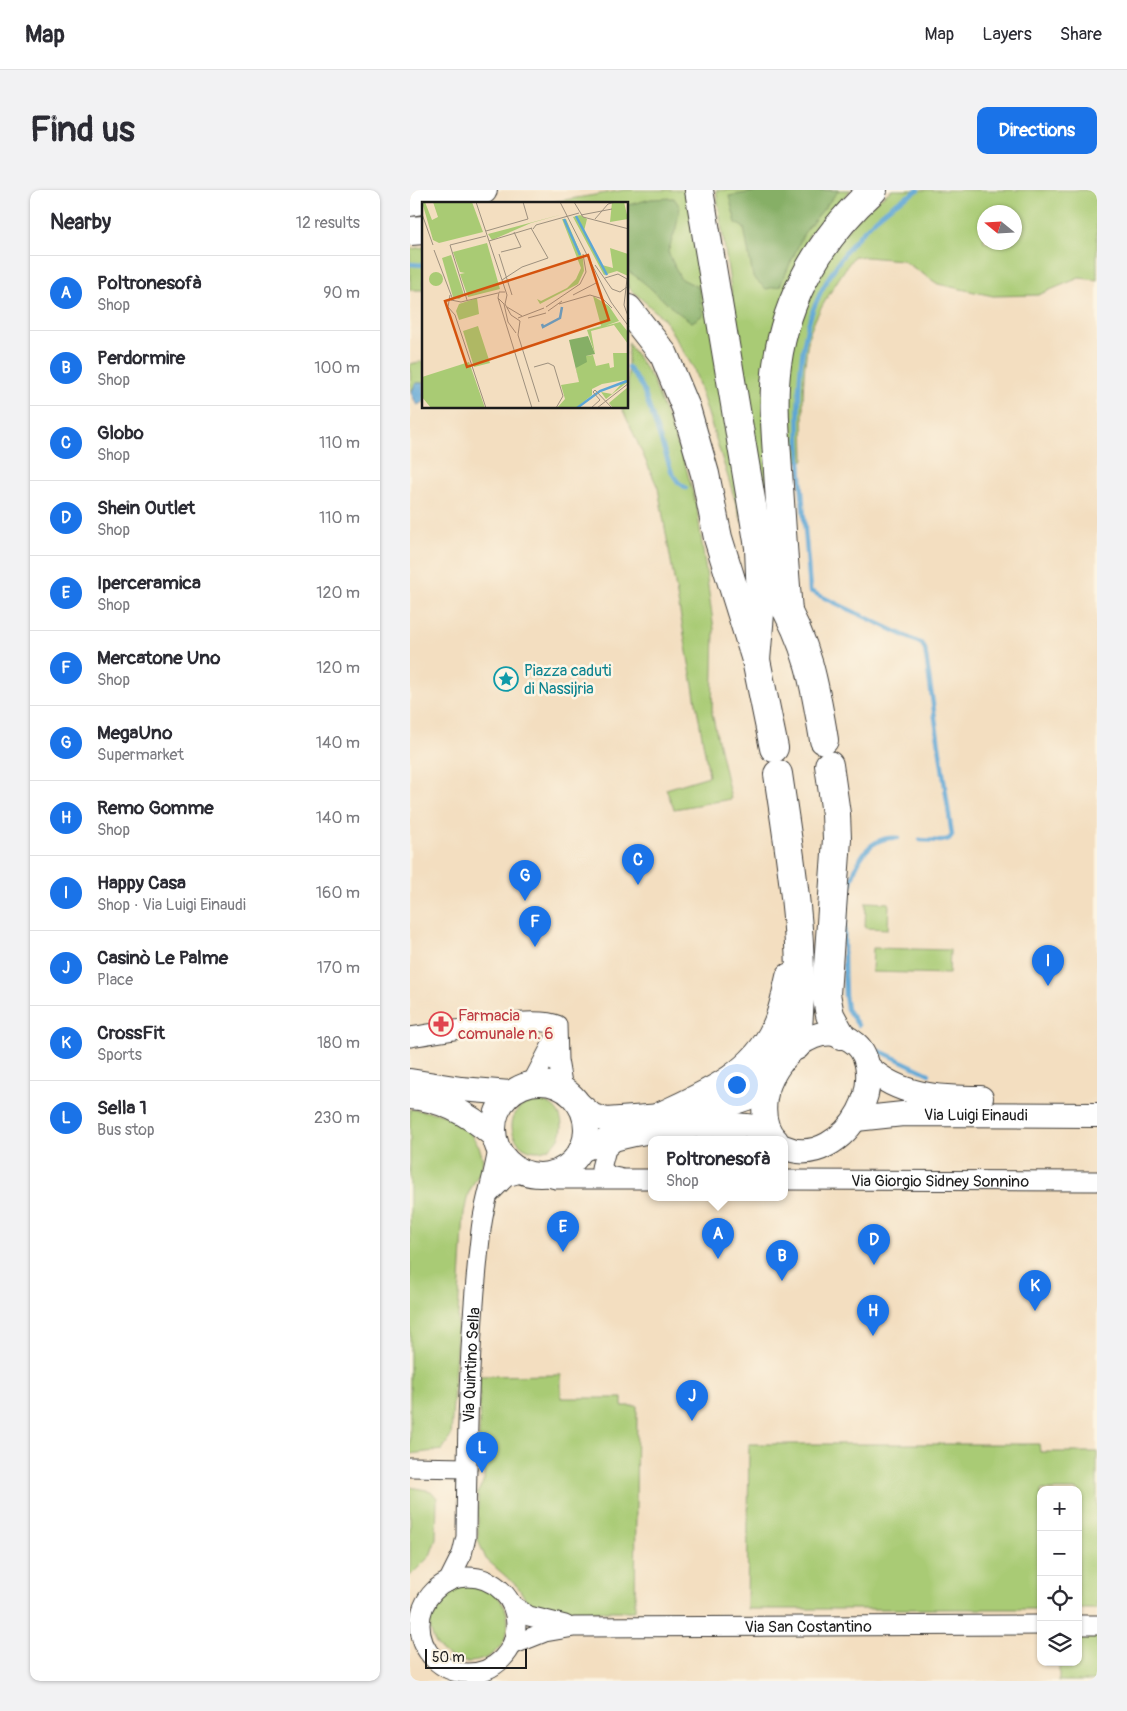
<!DOCTYPE html>
<html lang="en">
<head>
<meta charset="utf-8">
<style>
  :root { --surface:#fff; --page:#f2f2f3; --text:#2b2b33; --muted:#7c7c81; --line:#e1e1e2; --accent:#1a73e8 }
  body { margin:0; font-family:Pangolin,sans-serif; background:var(--page); color:var(--text) }
  .controls { position:absolute; right:15px; bottom:15px; display:grid; overflow:hidden; border-radius:10px; box-shadow:0 1px 4px #0004 }
  .controls button { width:45px; height:45px; display:grid; place-items:center; padding:0; border:0; border-bottom:1px solid var(--line); background:var(--surface); color:var(--text); font:25px sans-serif }
  .compass { position:absolute; left:567px; top:15px; width:45px; height:45px; border-radius:50%; background:var(--surface); box-shadow:0 1px 4px #0004; rotate:288deg }
  .scale { position:absolute; left:15px; bottom:12px; width:102px; box-sizing:border-box; padding-left:5px; border:2px solid #1c1c1c; border-top:0; font-size:14px; line-height:18px; white-space:nowrap; color:#1c1c1c; -webkit-text-stroke:4px #fcf5e5; paint-order:stroke }
  .you { position:absolute; left:326px; top:894px; width:18px; height:18px; margin:-12px; border:4px solid #fff; border-radius:50%; background:#1a73e8; box-shadow:0 0 0 8px #1a73e833 }
  .badge { display:grid; place-items:center; width:32px; height:32px; border-radius:50%; background:var(--accent); color:#fff; font-size:16px; font-weight:700 }
  .pin { position:absolute; translate:-50% -41px; filter:drop-shadow(0 1px 2px #0008) }
  .pin::after { content:''; position:absolute; top:26px; width:18px; height:15px; background:inherit; clip-path:polygon(0 0,100% 0,50% 100%) }
  .popup { position:absolute; left:238px; top:946px; width:140px; height:65px; box-sizing:border-box; display:grid; place-content:center; border-radius:10px; background:var(--surface); filter:drop-shadow(0 1px 4px #0005); font-size:16px; white-space:nowrap; color:var(--muted) }
  .popup b { font-size:19px; color:var(--text) }
  .popup::after { content:''; position:absolute; left:50%; top:100%; margin-left:-10px; border:10px solid transparent; border-top-color:var(--surface) }
  .list { margin:0; padding:0; list-style:none }
  h2 { display:flex; justify-content:space-between; align-items:center; height:65px; margin:0; padding:0 20px; font-size:21px }
  h2 small { font-size:16px; font-weight:400; color:var(--muted) }
  .list li { display:grid; grid-template-columns:32px 1fr auto; gap:15px; align-items:center; box-sizing:border-box; height:75px; padding:0 20px; border-top:1px solid var(--line) }
  .list b { display:block; font-size:19px; white-space:nowrap }
  .list p { margin:0; font-size:16px; white-space:nowrap; color:var(--muted) }
  .list em { font-size:16px; font-style:normal; color:var(--muted) }
  .icon { flex:none; width:28px; height:28px; fill:none; stroke:currentColor; stroke-width:2; stroke-linecap:round; stroke-linejoin:round }
  .map { position:relative; flex:none; width:687px; height:1491px; overflow:hidden; border-radius:10px }
  header { display:flex; align-items:center; gap:30px; box-sizing:border-box; height:70px; padding:0 25px; background:var(--surface); border-bottom:1px solid var(--line) }
  header strong { font-size:24px }
  nav { display:flex; gap:28px; margin-inline-start:auto; font-size:18px }
  .intro { display:flex; align-items:center; justify-content:space-between; box-sizing:border-box; height:120px; padding:0 30px }
  h1 { margin:0; font-size:35px }
  .button { padding:12px 22px; border-radius:10px; background:var(--accent); color:#fff; font-size:18px; font-weight:700 }
  main { display:flex; gap:30px; padding:0 30px }
  aside { flex:1; background:var(--surface); border-radius:10px; box-shadow:0 1px 4px #0004 }
  .map>svg:first-child { display:block }
</style>
</head>
<body>
<header>
<strong>Map</strong>
<nav><a>Map</a><a>Layers</a><a>Share</a></nav>
</header>
<div class="intro"><h1>Find us</h1><a class="button">Directions</a></div>
<main>
<aside>
<h2>Nearby<small>12 results</small></h2>
<ul class="list">
<li><span class="badge">A</span><div><b>Poltronesofà</b><p>Shop</p></div><em>90 m</em></li>
<li><span class="badge">B</span><div><b>Perdormire</b><p>Shop</p></div><em>100 m</em></li>
<li><span class="badge">C</span><div><b>Globo</b><p>Shop</p></div><em>110 m</em></li>
<li><span class="badge">D</span><div><b>Shein Outlet</b><p>Shop</p></div><em>110 m</em></li>
<li><span class="badge">E</span><div><b>Iperceramica</b><p>Shop</p></div><em>120 m</em></li>
<li><span class="badge">F</span><div><b>Mercatone Uno</b><p>Shop</p></div><em>120 m</em></li>
<li><span class="badge">G</span><div><b>MegaUno</b><p>Supermarket</p></div><em>140 m</em></li>
<li><span class="badge">H</span><div><b>Remo Gomme</b><p>Shop</p></div><em>140 m</em></li>
<li><span class="badge">I</span><div><b>Happy Casa</b><p>Shop · Via Luigi Einaudi</p></div><em>160 m</em></li>
<li><span class="badge">J</span><div><b>Casinò Le Palme</b><p>Place</p></div><em>170 m</em></li>
<li><span class="badge">K</span><div><b>CrossFit</b><p>Sports</p></div><em>180 m</em></li>
<li><span class="badge">L</span><div><b>Sella 1</b><p>Bus stop</p></div><em>230 m</em></li>
</ul>
</aside>
<div class="map">
<svg width="687" height="1491" viewBox="0 0 687 1491">
  <rect width="100%" height="100%" fill="#fcf5e5"/>
  <filter id="ink" filterUnits="userSpaceOnUse"><feTurbulence type="fractalNoise" baseFrequency=".02" numOctaves="2"/><feDisplacementMap in="SourceGraphic" scale="10" xChannelSelector="R" yChannelSelector="G"/><feConvolveMatrix kernelMatrix="1 2 1 2 8 2 1 2 1" color-interpolation-filters="sRGB"/></filter>
  <filter id="wash" filterUnits="userSpaceOnUse"><feTurbulence type="fractalNoise" baseFrequency=".0096" numOctaves="4" result="noise"/><feDisplacementMap in="SourceGraphic" scale="20" xChannelSelector="R" yChannelSelector="G"/><feGaussianBlur stdDeviation="1.12" result="paint"/><feColorMatrix in="noise" values="0 0 0 0 0 0 0 0 0 0 0 0 0 0 0 0 0 1.4 0 .05"/><feComposite in="paint" operator="in"/></filter>
  <g filter="url(#wash)">
    <rect width="100%" height="100%" fill="#f3dec0"/>
    <g fill="#a9cb74" stroke="#627448" fill-rule="evenodd">
      <polygon points="215,0 282,0 332,332 284,179 254,129 218,97 218,14 130,14"/>
      <polygon points="306,0 441,0 400,44 376,97 362,308 349,285"/>
      <path d="M482,0H687V90L669,88L628,105L583,106L528,94L492,70L444,66C432,83 403,127 399,146C391,187 393,229 394,270L381,272C379,246 373,209 377,184C386,110 419,43 482,0ZM574,22H604V52H574Z"/>
      <polygon points="14,57 14,100 0,100 0,59"/>
      <polygon points="218,153 242,188 276,277 287,318 304,439 302,523 321,609 264,619 256,599 299,586 248,298 212,218 218,218"/>
      <polygon points="14,171 14,193 6,193 1,203 0,174"/>
      <polygon points="456,712 479,713 478,739 455,738"/>
      <polygon points="463,758 540,760 539,784 462,782"/>
      <circle cx="127" cy="936" r="25"/>
      <polygon points="0,919 26,923 45,929 57,939 69,956 73,970 72,977 58,1004 54,1023 41,1246 32,1260 0,1264"/>
      <polygon points="151,1185 151,1208 212,1208 212,1216 227,1216 225,1421 132,1421 116,1410 108,1397 76,1369 68,1350 68,1302 74,1290 75,1259 69,1252 70,1186"/>
      <polygon points="339,1254 629,1254 630,1262 687,1262 687,1419 668,1419 668,1300 631,1300 631,1419 337,1419"/>
      <polygon points="0,1297 21,1301 27,1308 26,1349 20,1366 0,1386"/>
      <circle cx="59" cy="1433" r="39"/>
      <polygon points="668,1447 687,1447 687,1491 649,1491 649,1472 668,1472"/>
    </g>
    <g fill="#86af66" stroke="#516641">
      <polygon points="355,0 429,0 394,43 370,96 356,99 343,87 334,38 326,33 319,6"/>
      <path d="M264,8L270,17L266,38L258,62L270,88L288,97L293,125L282,132C258,118 241,95 218,81V15L241,9Z"/>
    </g>
    <polygon fill="#5da6d5" stroke="#3c6178" points="6,193 14,193 14,212 7,215 1,203"/>
    <g fill="none" stroke-linecap="round" stroke-linejoin="round">
      <g stroke="#5da6d5" stroke-width="4.5">
        <path d="M508,0C499,6 488,11 479,18C443,45 410,92 398,135C378,210 395,322 400,401L512,454L515,459L542,645L539,649L531,651L510,650"/>
        <polyline points="0,74 14,75"/>
        <polyline points="218,177 232,196 262,283 268,292 276,298"/>
        <path d="M448,835L437,819L435,805C434,764 425,643 488,648"/>
        <polyline points="470,861 519,884"/>
      </g>
    </g>
  </g>
  <g filter="url(#ink)">
    <g fill="none" stroke-linecap="round" stroke-linejoin="round">
      <g stroke="#3c3935" stroke-width="21">
        <g id="minor">
          <path d="M0,847C30,843 124,824 147,835L148,870L153,899"/>
          <polyline points="122,893 146,847"/>
          <polyline points="209,947 196,959 191,978 199,986 209,988"/>
          <polyline points="131,985 146,989 242,989"/>
          <path id="s1" d="M374,990L687,991"/>
          <polyline points="80,1003 96,987 114,982"/>
          <polyline points="0,1277 57,1278"/>
          <circle cx="58" cy="1435" r="48"/>
          <path id="s2" d="M38,1392L52,1364L56,1347C57,1244 59,1142 71,1040C74,1013 84,986 88,959"/>
          <polyline points="102,1415 119,1426 155,1435"/>
          <polyline points="668,1435 687,1435"/>
          <path id="s3" d="M102,1455L135,1442L164,1437L631,1435"/>
        </g>
      </g>
      <g stroke="#3c3935" stroke-width="26">
        <g id="major">
          <path d="M458,877C489,906 529,908 571,908"/>
          <polyline points="0,891 51,899 100,903"/>
          <circle cx="130" cy="939" r="46"/>
          <path d="M0,907C33,909 60,925 84,946"/>
          <polyline points="169,914 183,926 196,930 251,926 316,915 337,908 360,889"/>
          <path id="s4" d="M446,929L493,924L687,925"/>
          <path d="M366,950C354,939 353,923 355,908C361,870 409,822 446,854C454,861 457,871 458,881C459,895 456,909 449,922C435,948 404,971 374,957"/>
          <path d="M171,960C219,940 307,928 357,939"/>
        </g>
      </g>
      <g stroke="#3c3935" stroke-width="30">
        <g id="highway">
          <polyline points="289,0 349,357 351,412 346,470"/>
          <polyline points="0,12 73,0"/>
          <polyline points="0,41 14,40"/>
          <polyline points="218,119 254,165 276,218 295,284 308,348 346,470 364,558"/>
          <path d="M368,405C398,453 405,495 414,550"/>
          <path d="M378,421C374,374 371,328 368,281C366,246 362,210 367,175C376,106 412,46 463,0"/>
          <polyline points="419,575 426,624 427,649 416,804 420,825 431,845"/>
          <path d="M368,584C381,673 398,766 386,856"/>
          <path d="M251,926C295,905 343,886 365,839C373,823 376,804 380,787"/>
        </g>
      </g>
      <use href="#minor" stroke="#fff" stroke-width="19"/>
      <use href="#major" stroke="#fff" stroke-width="24"/>
      <use href="#highway" stroke="#fff" stroke-width="28"/>
    </g>
  </g>
  <defs>
    <g id="sight-ring" transform="scale(1.25)"><circle r="9.5" fill="#fcf5e5" stroke="#0f9aa8" stroke-width="1.5"/><path d="M0-6L1.8-2.2L6-1.7L2.9 1.2L3.7 5.4L0 3.3L-3.7 5.4L-2.9 1.2L-6-1.7L-1.8-2.2Z" fill="#0f9aa8"/></g>
    <g id="pharmacy-ring" transform="scale(1.25)"><circle r="9.5" fill="#fcf5e5" stroke="#e0444e" stroke-width="1.5"/><path d="M-2-6h4v4h4v4h-4v4h-4v-4h-4v-4h4Z" fill="#e0444e"/></g>
  </defs>
  <g fill-rule="evenodd">
    <use href="#sight-ring" x="96" y="489"/>
    <use href="#pharmacy-ring" x="31" y="834"/>
  </g>
  <g text-anchor="middle" stroke-width="5" stroke-linejoin="round" paint-order="stroke">
    <g font-size="16" fill="#0d838f" stroke="#fcf5e5" text-anchor="start">
      <text x="114" y="486">Piazza caduti<tspan x="114" dy="18">di Nassijria</tspan></text>
    </g>
    <g font-size="16" fill="#be3a42" stroke="#fcf5e5" text-anchor="start">
      <text x="48" y="831">Farmacia<tspan x="48" dy="18">comunale n. 6</tspan></text>
    </g>
    <g font-size="16" fill="#1c1c1c" stroke="#fcf5e5">
      <text dy="6" stroke="none"><textPath href="#s4" startOffset="120">Via Luigi Einaudi</textPath></text>
      <text dy="6" stroke="none"><textPath href="#s1" startOffset="156">Via Giorgio Sidney Sonnino</textPath></text>
      <text dy="6" stroke="none"><textPath href="#s2" startOffset="221">Via Quintino Sella</textPath></text>
      <text dy="6" stroke="none"><textPath href="#s3" startOffset="299">Via San Costantino</textPath></text>
    </g>
  </g>
  <g transform="translate(12 12)">
    <rect width="206" height="206" fill="#f3dec0"/>
    <path d="M0,0H3L10,18L16,15L11,0H50L61,30L17,41L11,38ZM190,0H202L206,17L188,20ZM141,12L109,21L70,38L66,32ZM158,13L165,17L162,29L180,63L191,66L188,46L206,52V74L195,69L182,73L151,15ZM140,17H144L161,57L162,69L156,82L118,102L115,97L119,99L145,86L154,77L159,66ZM65,41L78,87L46,95L38,72L43,71L38,70L31,50ZM29,53L42,93L37,97L31,95L20,56ZM7 77a7 7 0 1 1 14 0a7 7 0 1 1-14 0ZM171,94L187,104L197,119L183,124L198,120L206,130V142L192,123L169,129L173,152L165,128L179,124ZM55,96L57,112L37,118L34,109L37,102ZM56,124L68,161L52,165L41,129ZM191,151H206L207,179L184,197L179,190L190,192L203,178L180,182L170,187V193L154,206H135L143,197L139,183L157,180L154,166L164,154L171,153L174,164L187,161L188,166L192,165ZM47,160L63,206H9L0,195V175ZM206,185V206H191L187,201Z" fill="#a9cb74"/>
    <path d="M166,134L173,152L164,154L165,160L154,166L157,180L147,138Z" fill="#86af66"/>
    <path fill="none" stroke="#5da6d5" stroke-width="2.5" d="M154,14L185,73M142,17L158,53M120,122L121,125L138,116L140,105M155,206L178,189L205,179"/>
    <path fill="none" stroke="#9d907e" stroke-width="1" d="M54,0L85,93L83,102L89,113L98,119L96,133L117,200M138,0L189,100L207,125M152,0L161,15L207,27M0,12L11,43M159,13L190,7M173,17L186,2L194,0M111,27L114,23L157,11M64,29L106,17L101,0M67,39L110,26M12,48L31,98M79,50L99,45L92,30M77,52L90,93M173,63L190,87L198,90L205,85M183,76L196,72L205,77L202,103L207,117M80,78L100,65L126,56L109,26M83,90H77L76,96L82,102L86,120L94,131M28,93L26,105L33,113L64,206M151,93L176,80M76,96L110,206M29,98L39,100L76,91M45,98L28,43L64,34M137,102L168,93L181,97L190,106M85,105L100,114M124,105L158,82L164,70L161,52M126,109L140,99M96,116L122,106M106,116L124,111M112,165L126,161L132,164L141,194L134,206M169,206L178,198L171,190L173,188L190,206M175,206L207,181"/>
    <path fill="#d4530e" fill-opacity="0.15" stroke="#d4530e" stroke-width="2.5" d="M166,53L187,118L45,165L23,99Z"/>
    <rect width="206" height="206" fill="none" stroke="#1c1c1c" stroke-width="2.5"/>
  </g>
</svg>
<div class="controls">
<button>+</button>
<button>−</button>
<button><svg class="icon" aria-label="locate" viewBox="0 0 24 24"><circle cx="12" cy="12" r="6"/><path d="M12 2v4M12 18v4M2 12h4M18 12h4"/></svg></button>
<button><svg class="icon" aria-label="layers" viewBox="0 0 24 24"><path d="M12 4l9 5-9 5-9-5zM3 14l9 5 9-5"/></svg></button>
</div>
<svg class="compass" viewBox="-18 -18 36 36"><path d="M0-13l5 13h-10z" fill="#e53935"/><path d="M0 13l5-13h-10z" fill="#7c7c81"/></svg>
<div class="scale">50 m</div>
<div class="you"></div>
<div class="pin badge" style="left:308px;top:1069px">A</div>
<div class="popup"><b>Poltronesofà</b>Shop</div>
<div class="pin badge" style="left:372px;top:1091px">B</div>
<div class="pin badge" style="left:228px;top:695px">C</div>
<div class="pin badge" style="left:464px;top:1075px">D</div>
<div class="pin badge" style="left:153px;top:1062px">E</div>
<div class="pin badge" style="left:125px;top:757px">F</div>
<div class="pin badge" style="left:115px;top:711px">G</div>
<div class="pin badge" style="left:463px;top:1146px">H</div>
<div class="pin badge" style="left:638px;top:796px">I</div>
<div class="pin badge" style="left:282px;top:1231px">J</div>
<div class="pin badge" style="left:625px;top:1121px">K</div>
<div class="pin badge" style="left:72px;top:1283px">L</div>
</div>
</main>
</body>
</html>
